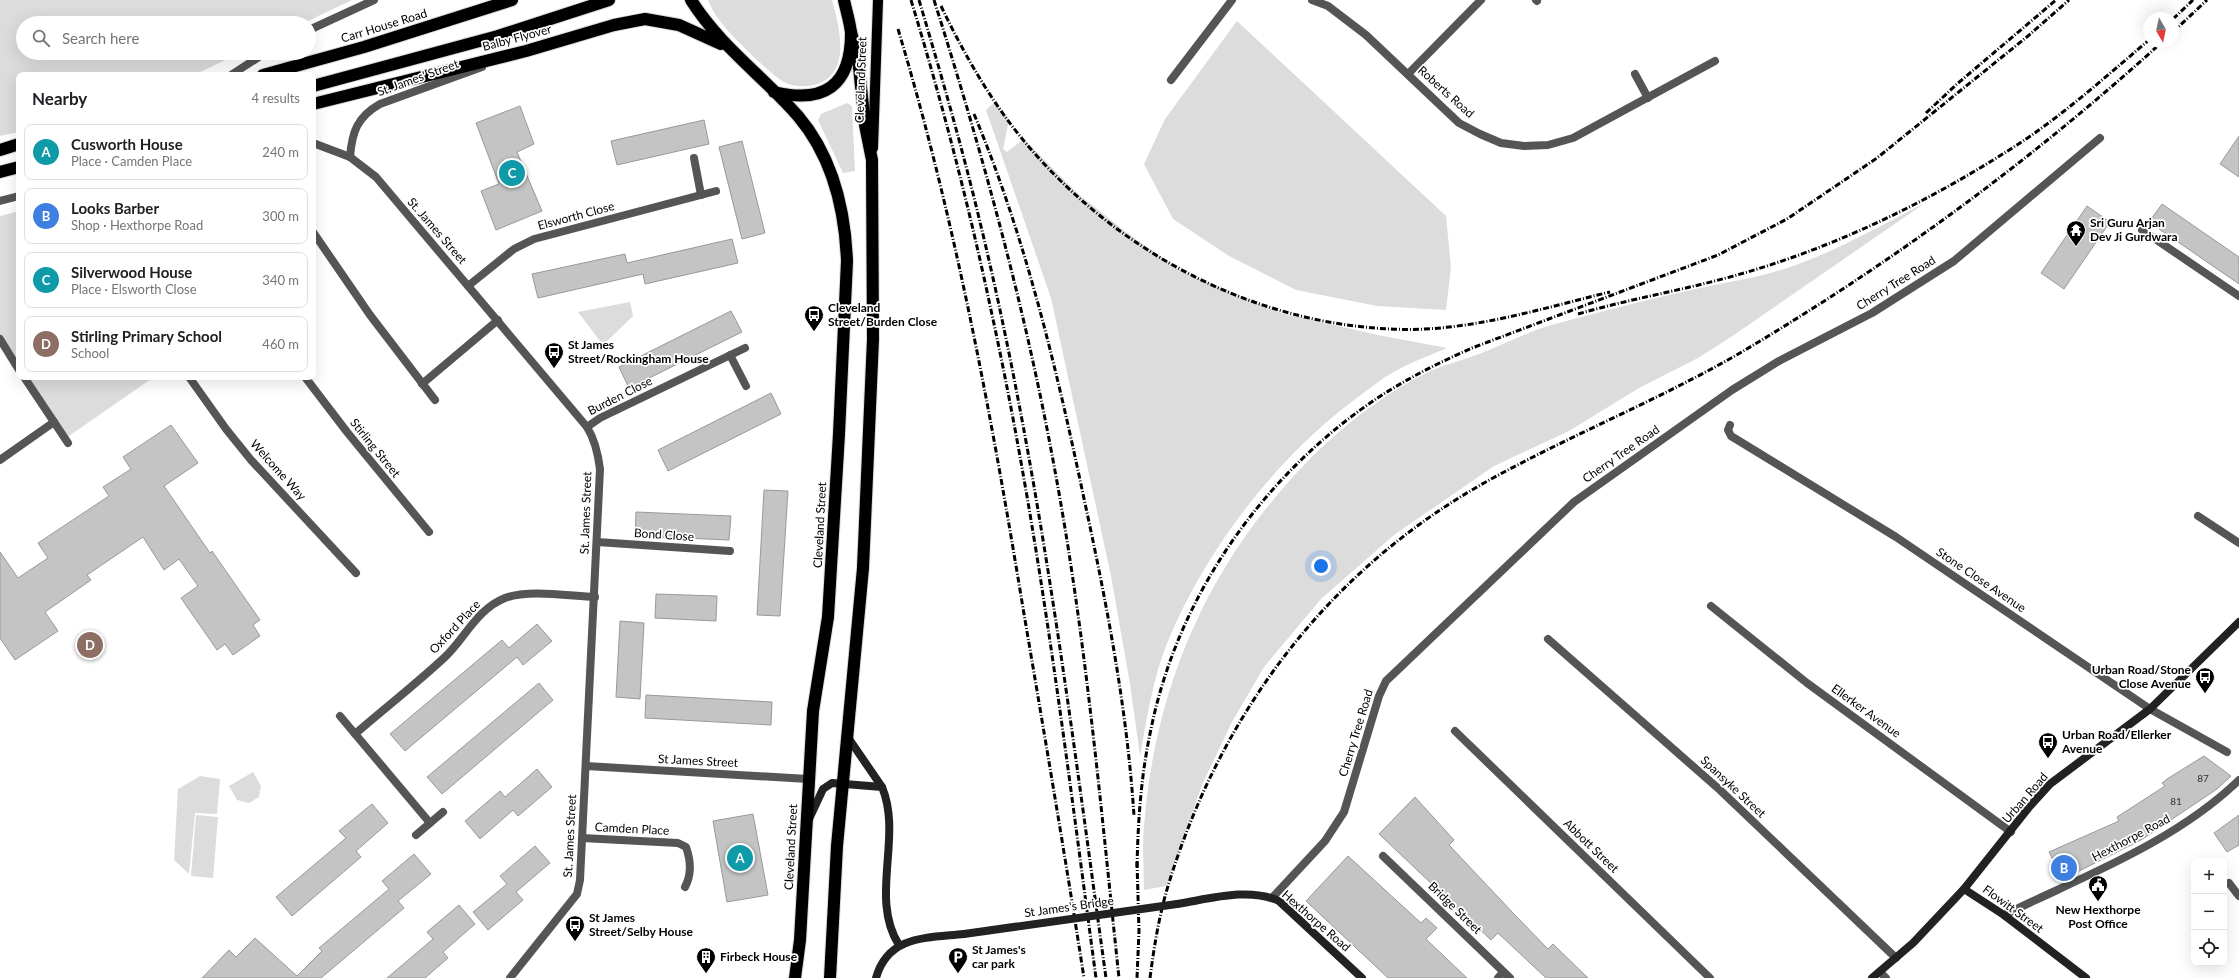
<!DOCTYPE html>
<html lang="en">
<head>
<meta charset="utf-8">
<style>
  :root { --surface:#fff; --page:#f6f6f6; --text:#202124; --muted:#757577; --line:#e0e0e0; --accent:#0b8043 }
  body { margin:0; font-family:Lato,sans-serif; background:var(--page); color:var(--text) }
  .controls { position:absolute; right:12px; bottom:12px; display:grid; overflow:hidden; border-radius:8px; box-shadow:0 4px 16px #0002 }
  .controls button { width:36px; height:36px; display:grid; place-items:center; padding:0; border:0; border-bottom:1px solid var(--line); background:var(--surface); color:var(--text); font:20px sans-serif }
  .compass { position:absolute; left:2143px; top:12px; width:36px; height:36px; border-radius:50%; background:var(--surface); box-shadow:0 4px 16px #0002; rotate:171deg }
  .you { position:absolute; left:1321px; top:566px; width:14px; height:14px; margin:-10px; border:3px solid #fff; border-radius:50%; background:#1a73e8; box-shadow:0 0 0 6px #1a73e833 }
  .badge { display:grid; place-items:center; width:26px; height:26px; border-radius:50%; background:var(--accent); color:#fff; font-size:13px; font-weight:700 }
  .pin { position:absolute; translate:-50% -50%; border:2px solid #fff; box-shadow:0 1px 4px #0006 }
  .list { margin:0; padding:0; list-style:none }
  h2 { display:flex; justify-content:space-between; align-items:center; height:52px; margin:0; padding:0 16px; font-size:17px }
  h2 small { font-size:13px; font-weight:400; color:var(--muted) }
  .list li { display:grid; grid-template-columns:26px 1fr auto; gap:12px; align-items:center; box-sizing:border-box; height:56px; margin:0 8px 8px; padding:0 8px; border:1px solid var(--line); border-radius:8px }
  .list b { display:block; font-size:15px; white-space:nowrap }
  .list p { margin:0; font-size:13px; white-space:nowrap; color:var(--muted) }
  .list em { font-size:13px; font-style:normal; color:var(--muted) }
  .icon { flex:none; width:22px; height:22px; fill:none; stroke:currentColor; stroke-width:2; stroke-linecap:round; stroke-linejoin:round }
  .map { position:relative; flex:none; width:2239px; height:978px; overflow:hidden }
  .search { position:absolute; background:var(--surface); box-shadow:0 4px 16px #0002; left:16px; top:16px; width:300px; height:44px; display:flex; align-items:center; gap:10px; box-sizing:border-box; padding:0 14px; border-radius:22px; color:var(--muted); font-size:15px }
  .panel { position:absolute; background:var(--surface); box-shadow:0 4px 16px #0002; left:16px; top:72px; width:300px; height:308px; border-radius:8px }
  .map>svg:first-child { display:block }
</style>
</head>
<body>
<div class="map">
<svg width="2239" height="978" viewBox="0 0 2239 978">
  <rect width="100%" height="100%" fill="#fff"/>
  <g fill="#dcdcdc">
    <polygon points="0,0 352,0 304,23 23,23 23,53 240,53 194,75 19,75 19,132 0,136"/>
    <path d="M708,0H832C839,26 853,75 814,85C804,87 793,87 784,82C771,75 729,34 720,21C715,15 711,7 708,0Z"/>
    <polygon points="1237,21 1446,216 1451,267 1446,310 1377,306 1296,290 1229,256 1173,219 1144,164 1165,119"/>
    <path d="M995,102L1009,120L1003,149L1007,152L1024,139L1077,193L1126,232L1181,271L1281,313L1378,335L1447,348C1428,356 1409,363 1392,373C1381,379 1372,387 1362,394C1279,454 1207,547 1168,641C1153,677 1147,718 1140,756L1130,684L1111,576L1051,298L986,110Z"/>
    <polygon points="847,103 852,106 855,171 843,173 818,120 821,114"/>
    <path d="M1925,203L1734,335L1698,358L1639,388L1569,431L1494,466L1394,535L1321,599L1264,667L1232,722L1202,785L1166,886L1144,890C1144,869 1142,847 1144,826C1154,698 1200,582 1285,486C1324,441 1371,401 1424,374C1444,364 1468,359 1489,350C1509,342 1528,332 1548,326C1598,312 1649,299 1700,288C1727,282 1757,278 1784,269C1834,253 1879,226 1925,203Z"/>
    <polygon points="19,211 19,370 0,339 0,216"/>
    <polygon points="630,302 633,316 603,345 578,312"/>
    <polygon points="24,377 154,377 66,438"/>
    <polygon points="253,772 261,786 259,797 249,803 237,800 229,786"/>
    <polygon points="200,776 220,779 217,814 195,813 189,874 174,860 178,789"/>
    <polygon points="196,815 218,817 213,878 191,876"/>
  </g>
  <g fill="#c4c4c4" stroke="#999">
    <polygon points="520,106 534,144 517,152 542,211 496,230 481,191 499,184 476,123"/>
    <polygon points="704,120 709,144 617,165 611,141"/>
    <polygon points="2239,136 2239,177 2220,164"/>
    <polygon points="742,141 765,233 742,239 719,147"/>
    <polygon points="2162,204 2239,257 2239,284 2149,222"/>
    <polygon points="2087,206 2110,222 2064,289 2041,273"/>
    <polygon points="732,239 738,263 645,284 643,274 538,298 532,274 625,254 627,263"/>
    <polygon points="731,311 742,332 629,388 619,367"/>
    <polygon points="771,393 781,414 668,471 658,450"/>
    <polygon points="171,425 198,463 164,486 210,553 212,551 260,620 253,625 260,636 233,655 225,644 217,650 181,598 198,586 179,559 164,570 143,537 87,575 91,580 45,612 58,631 15,660 0,638 0,552 18,578 48,558 38,543 109,496 103,487 131,469 123,457"/>
    <polygon points="764,490 788,491 780,616 757,615"/>
    <polygon points="636,512 731,516 729,540 635,536"/>
    <polygon points="656,594 717,596 716,621 655,618"/>
    <polygon points="620,621 644,623 640,699 616,697"/>
    <polygon points="537,624 552,641 523,665 517,657 405,751 390,734 502,640 509,648"/>
    <polygon points="539,683 553,700 442,794 427,777"/>
    <polygon points="646,695 772,702 771,725 645,718"/>
    <polygon points="2204,756 2231,776 2217,789 2141,840 2063,879 2049,852 2119,821 2117,817 2165,786 2162,783 2167,779"/>
    <polygon points="537,769 552,787 518,816 513,810 480,839 465,821 500,791 505,797"/>
    <polygon points="1415,797 1454,840 1449,845 1515,915 1548,949 1553,944 1588,978 1546,978 1498,933 1491,940 1379,834"/>
    <polygon points="372,804 388,823 356,851 361,857 292,916 276,897 346,838 339,831"/>
    <polygon points="753,814 768,895 727,902 713,821"/>
    <polygon points="2239,815 2239,845 2227,852 2214,833"/>
    <polygon points="535,846 550,863 516,892 523,900 488,930 473,912 507,884 500,876"/>
    <polygon points="414,854 431,874 398,901 404,908 321,978 202,978 229,950 236,957 255,938 297,976 322,951 319,948 389,889 382,881"/>
    <polygon points="1348,856 1421,923 1426,918 1437,928 1426,939 1467,978 1388,978 1306,901"/>
    <polygon points="459,905 475,924 443,952 448,958 425,978 387,978 433,939 427,932"/>
  </g>
  <g fill="none" stroke-linecap="round" stroke-linejoin="round">
    <g stroke="#dbdbdb" stroke-width="12">
      <polyline id="primary" points="873,148 878,0"/>
    </g>
    <g stroke="#dbdbdb" stroke-width="14">
      <g id="highway">
        <path d="M691,0C720,46 763,76 798,116C832,156 845,210 847,261L839,434L828,617L813,711L800,940L795,978"/>
        <polyline points="263,75 364,47 512,0"/>
        <polyline points="313,86 498,36 609,0"/>
        <path d="M774,92C824,104 851,86 851,33C850,22 846,10 844,0"/>
        <polyline points="313,104 526,51 614,25 645,19 679,25 721,44"/>
        <polyline points="0,150 19,144"/>
        <polyline points="0,172 19,167"/>
        <polyline points="830,978 837,846 863,568 873,339 872,160 865,125 858,58 851,32"/>
      </g>
    </g>
    <g stroke="#555" stroke-width="8">
      <polyline points="1312,0 1328,6 1366,35 1459,123 1480,134 1501,143 1524,146 1548,145 1573,138 1715,61"/>
      <polyline points="1536,0 1537,1"/>
      <polyline points="309,30 374,0"/>
      <polyline points="1408,74 1481,0"/>
      <polyline points="1635,74 1648,98"/>
      <polyline points="231,75 265,53"/>
      <polyline points="1171,80 1232,0"/>
      <path d="M313,143L350,157L376,177L587,427C595,440 598,453 600,469L580,880L577,894L510,978"/>
      <path d="M350,157C352,132 357,117 380,104L482,67"/>
      <polyline points="694,158 701,195"/>
      <polyline points="0,201 19,196"/>
      <polyline points="2142,230 2239,296"/>
      <polyline points="313,232 370,315 435,400"/>
      <polyline points="468,286 514,249 534,239 716,191"/>
      <polyline points="0,339 19,370"/>
      <polyline points="730,355 746,386"/>
      <polyline points="24,377 68,443"/>
      <polyline points="189,377 226,429 251,460 356,573"/>
      <polyline points="305,377 347,432 429,532"/>
      <polyline points="422,384 498,320"/>
      <polyline points="1730,425 1728,430 1731,436 1896,537 2150,709 2227,752"/>
      <polyline points="587,427 600,418 745,348"/>
      <polyline points="0,460 54,422"/>
      <polyline points="2198,516 2239,543"/>
      <polyline points="597,542 730,551"/>
      <polyline points="1711,606 1807,683 2011,832"/>
      <polyline points="1548,639 1720,790 1896,958"/>
      <polyline points="340,716 430,823"/>
      <polyline points="1455,731 1710,978"/>
      <path d="M355,734C385,708 416,684 445,657C465,638 477,609 505,598C529,589 569,596 595,597"/>
      <polyline points="586,766 808,779"/>
      <polyline points="416,835 443,812"/>
      <path d="M582,838L678,843L686,847C691,861 692,874 685,887"/>
      <polyline points="1383,856 1510,978"/>
      <polyline points="2229,883 2239,896"/>
      <polyline points="1272,898 1325,841 1344,812 1379,696 1386,681 1574,502 1732,390 1779,361 1872,313 1954,261 2100,138"/>
      <path d="M2004,915C2084,876 2175,842 2239,780"/>
      <polyline points="1880,972 1886,978"/>
      <polyline points="1498,978 1503,972"/>
    </g>
    <g stroke="#222" stroke-width="8">
      <polyline points="847,736 882,787"/>
      <path d="M809,819L823,789L832,783L882,787C903,837 869,898 899,945"/>
      <polyline points="1964,889 2004,915 2086,978"/>
      <path d="M1177,904C1209,899 1249,887 1279,901L1362,978"/>
      <path d="M876,978C888,935 927,938 964,934"/>
      <polyline points="1872,978 1913,943 1964,889 2030,806 2050,784 2150,709 2239,622"/>
    </g>
    <use href="#primary" stroke="#000" stroke-width="10"/>
    <use href="#highway" stroke="#000" stroke-width="12"/>
    <g stroke="#000" stroke-width="3" stroke-dasharray="6 2 1 2" stroke-linecap="butt">
      <path d="M911,0C942,102 969,206 991,310C1039,530 1066,755 1096,978"/>
      <path d="M919,0C941,74 962,147 980,222C1040,471 1071,725 1106,978"/>
      <path d="M934,0C983,155 1026,311 1055,471C1086,638 1101,809 1119,978"/>
      <path d="M941,6C965,56 993,105 1029,147C1119,252 1252,323 1391,329C1466,333 1539,309 1610,292"/>
      <polyline points="2173,19 2193,0"/>
      <path d="M898,29C955,219 991,413 1023,608C1044,732 1065,855 1084,978"/>
      <polyline points="2173,32 2207,0"/>
      <polyline points="1926,113 1957,84 2056,0"/>
      <path d="M974,114C1025,236 1056,366 1083,494C1106,600 1127,707 1134,816"/>
      <path d="M1578,314C1633,298 1690,289 1744,273C1844,244 1942,195 2029,137C2071,108 2110,73 2149,40"/>
      <polyline points="1137,862 1139,931 1137,978"/>
      <path d="M1137,867C1138,820 1141,775 1151,729C1178,596 1262,477 1373,401C1404,380 1438,363 1472,348L1718,255L1787,219L1877,158L2028,36L2069,0"/>
      <path d="M1150,978C1154,947 1159,916 1168,886C1220,715 1326,572 1484,483C1568,436 1657,401 1740,353C1892,263 2032,160 2162,42"/>
    </g>
    <polyline stroke="#222" stroke-width="8" points="964,934 1177,904"/>
  </g>
  <defs>
    <g id="temple-pin" transform="scale(1)"><path d="M0 17L-7.5 6A9.5 9.5 0 1 1 7.5 6Z" fill="#000" stroke="#fff"/><path d="M0-6L5-2H3V0L6.5 2.5H4V6H1.5V3h-3V6H-4V2.5H-6.5L-3 0V-2H-5Z" fill="#fff"/></g>
    <g id="bus-pin" transform="scale(1)"><path d="M0 17L-7.5 6A9.5 9.5 0 1 1 7.5 6Z" fill="#000" stroke="#fff"/><path d="M-5-6H5V4H4V6H2V4H-2V6H-4V4H-5ZM-3.5-4V0h7V-4ZM-3.5 1.2v1.5H-2V1.2ZM2 1.2v1.5H3.5V1.2Z" fill="#fff"/></g>
    <g id="civic-pin" transform="scale(1)"><path d="M0 17L-7.5 6A9.5 9.5 0 1 1 7.5 6Z" fill="#000" stroke="#fff"/><path d="M-.6-6.5H3V-4.5H.6V-3L4-1V1h2V6H-6V1h2V-1L-.6-3ZM-1.2 2.5V6h2.4V2.5Z" fill="#fff"/></g>
    <g id="building-pin" transform="scale(1)"><path d="M0 17L-7.5 6A9.5 9.5 0 1 1 7.5 6Z" fill="#000" stroke="#fff"/><path d="M-4-6H4V6H1V3H-1V6H-4ZM-2.5-4.3h1.7v1.8h-1.7ZM.8-4.3h1.7v1.8H.8ZM-2.5-1h1.7V.8h-1.7ZM.8-1h1.7V.8H.8Z" fill="#fff"/></g>
    <g id="parking-pin" transform="scale(1)"><path d="M0 17L-7.5 6A9.5 9.5 0 1 1 7.5 6Z" fill="#000" stroke="#fff"/><path d="M-3.5-5.5H1a3.5 3.5 0 0 1 0 7H-1V5.5H-3.5ZM-1-3.4V-.6H.8a1.4 1.4 0 0 0 0-2.8Z" fill="#fff"/></g>
  </defs>
  <g fill-rule="evenodd">
    <use href="#temple-pin" x="2076" y="230"/>
    <use href="#bus-pin" x="814" y="315"/>
    <use href="#bus-pin" x="554" y="352"/>
    <use href="#bus-pin" x="2205" y="677"/>
    <use href="#bus-pin" x="2048" y="742"/>
    <use href="#civic-pin" x="2098" y="885"/>
    <use href="#bus-pin" x="575" y="925"/>
    <use href="#building-pin" x="706" y="957"/>
    <use href="#parking-pin" x="958" y="957"/>
  </g>
  <g text-anchor="middle" stroke-width="3.5" stroke-linejoin="round" paint-order="stroke">
    <g font-size="10" fill="#313131">
      <text x="2203" y="782">87</text>
      <text x="2176" y="805">81</text>
    </g>
    <g font-size="12" fill="#000" stroke="#fff">
      <text transform="translate(384 26) rotate(-17)" y="4">Carr House Road</text>
      <text transform="translate(517 38) rotate(-15)" y="4">Balby Flyover</text>
      <text transform="translate(418 78) rotate(-20)" y="4">St. James' Street</text>
      <text transform="translate(861 80) rotate(-88)" y="4">Cleveland Street</text>
      <text transform="translate(1446 92) rotate(42)" y="4">Roberts Road</text>
      <text transform="translate(576 216) rotate(-15)" y="4">Elsworth Close</text>
      <text transform="translate(437 231) rotate(49)" y="4">St. James Street</text>
      <text transform="translate(1896 283) rotate(-32)" y="4">Cherry Tree Road</text>
      <text transform="translate(620 396) rotate(-27)" y="4">Burden Close</text>
      <text transform="translate(375 448) rotate(51)" y="4">Stirling Street</text>
      <text transform="translate(1621 454) rotate(-35)" y="4">Cherry Tree Road</text>
      <text transform="translate(278 470) rotate(48)" y="4">Welcome Way</text>
      <text transform="translate(586 513) rotate(-88)" y="4">St. James Street</text>
      <text transform="translate(820 525) rotate(-87)" y="4">Cleveland Street</text>
      <text transform="translate(664 535) rotate(4)" y="4">Bond Close</text>
      <text transform="translate(1981 580) rotate(34)" y="4">Stone Close Avenue</text>
      <text transform="translate(455 627) rotate(-47)" y="4">Oxford Place</text>
      <text transform="translate(1866 711) rotate(36)" y="4">Ellerker Avenue</text>
      <text transform="translate(1356 733) rotate(-73)" y="4">Cherry Tree Road</text>
      <text transform="translate(698 761) rotate(3)" y="4">St James Street</text>
      <text transform="translate(1733 787) rotate(43)" y="4">Spansyke Street</text>
      <text transform="translate(2025 798) rotate(-49)" y="4">Urban Road</text>
      <text transform="translate(632 829) rotate(3)" y="4">Camden Place</text>
      <text transform="translate(570 836) rotate(-87)" y="4">St. James Street</text>
      <text transform="translate(2131 838) rotate(-28)" y="4">Hexthorpe Road</text>
      <text transform="translate(1591 846) rotate(44)" y="4">Abbott Street</text>
      <text transform="translate(791 847) rotate(-87)" y="4">Cleveland Street</text>
      <text transform="translate(1069 907) rotate(-8)" y="4">St James's Bridge</text>
      <text transform="translate(1455 908) rotate(44)" y="4">Bridge Street</text>
      <text transform="translate(2013 909) rotate(36)" y="4">Flowitt Street</text>
      <text transform="translate(1316 921) rotate(41)" y="4">Hexthorpe Road</text>
    </g>
    <g font-size="12" font-weight="bold" fill="#000" stroke="#fff" text-anchor="start">
      <text x="2090" y="227">Sri Guru Arjan<tspan x="2090" dy="14">Dev Ji Gurdwara</tspan></text>
      <text x="828" y="312">Cleveland<tspan x="828" dy="14">Street/Burden Close</tspan></text>
      <text x="568" y="349">St James<tspan x="568" dy="14">Street/Rockingham House</tspan></text>
      <text x="2191" y="674" text-anchor="end">Urban Road/Stone<tspan x="2191" dy="14">Close Avenue</tspan></text>
      <text x="2062" y="739">Urban Road/Ellerker<tspan x="2062" dy="14">Avenue</tspan></text>
      <text x="2098" y="914" text-anchor="middle">New Hexthorpe<tspan x="2098" dy="14">Post Office</tspan></text>
      <text x="589" y="922">St James<tspan x="589" dy="14">Street/Selby House</tspan></text>
      <text x="972" y="954">St James's<tspan x="972" dy="14">car park</tspan></text>
      <text x="720" y="961">Firbeck House</text>
    </g>
  </g>
</svg>
<div class="controls">
<button>+</button>
<button>−</button>
<button><svg class="icon" aria-label="locate" viewBox="0 0 24 24"><circle cx="12" cy="12" r="6"/><path d="M12 2v4M12 18v4M2 12h4M18 12h4"/></svg></button>
</div>
<svg class="compass" viewBox="-18 -18 36 36"><path d="M0-13l5 13h-10z" fill="#e53935"/><path d="M0 13l5-13h-10z" fill="#757577"/></svg>
<div class="you"></div>
<div class="pin badge" style="left:740px;top:858px;background:#0f9aa8">A</div>
<div class="pin badge" style="left:2064px;top:868px;background:#3f7fe0">B</div>
<div class="pin badge" style="left:512px;top:173px;background:#0f9aa8">C</div>
<div class="pin badge" style="left:90px;top:645px;background:#8d6e63">D</div>
<div class="search"><svg class="icon" aria-label="search" viewBox="0 0 24 24"><circle cx="10" cy="10" r="6"/><path d="M15 15l6 6"/></svg>Search here</div>
<section class="panel">
<h2>Nearby<small>4 results</small></h2>
<ul class="list">
<li><span class="badge" style="background:#0f9aa8">A</span><div><b>Cusworth House</b><p>Place · Camden Place</p></div><em>240 m</em></li>
<li><span class="badge" style="background:#3f7fe0">B</span><div><b>Looks Barber</b><p>Shop · Hexthorpe Road</p></div><em>300 m</em></li>
<li><span class="badge" style="background:#0f9aa8">C</span><div><b>Silverwood House</b><p>Place · Elsworth Close</p></div><em>340 m</em></li>
<li><span class="badge" style="background:#8d6e63">D</span><div><b>Stirling Primary School</b><p>School</p></div><em>460 m</em></li>
</ul>
</section>
</div>
</body>
</html>
